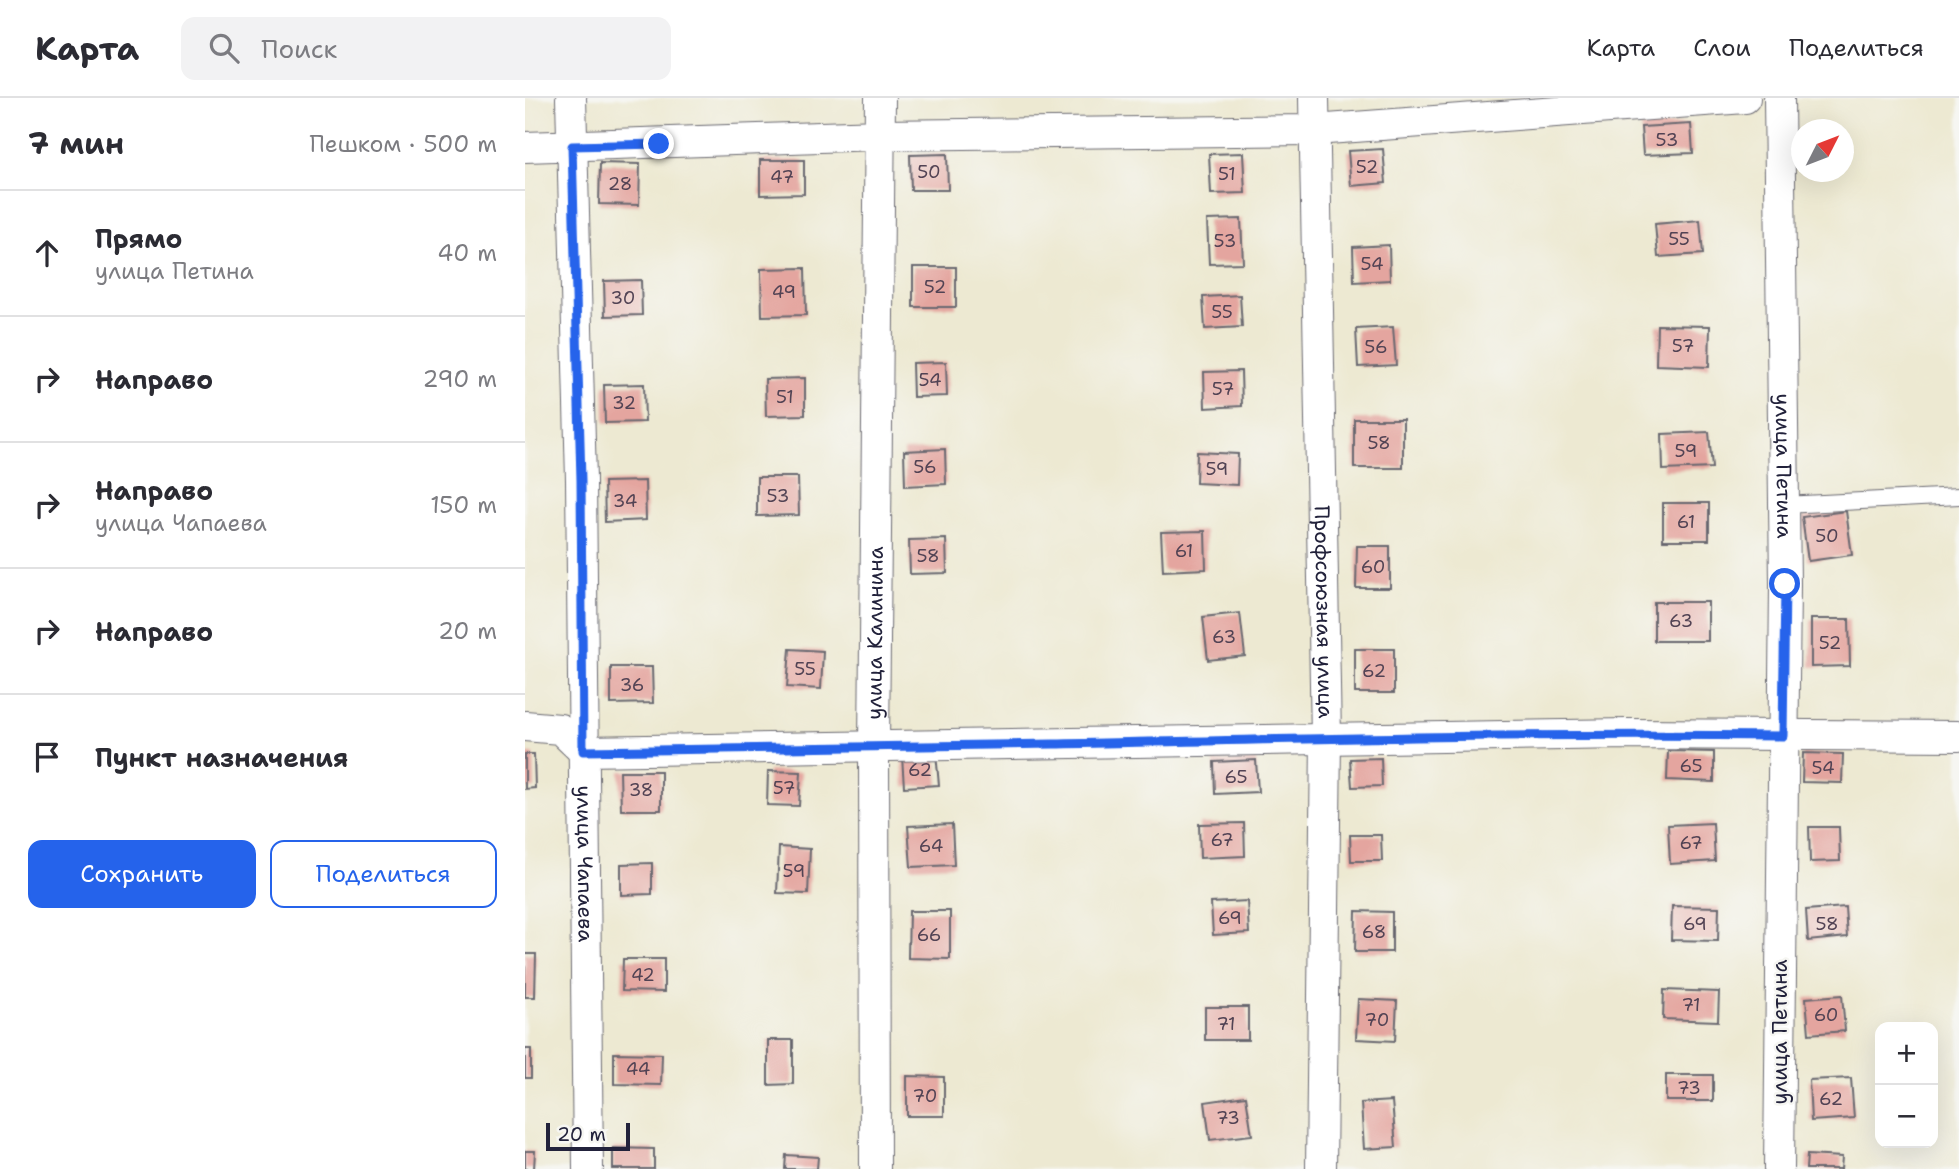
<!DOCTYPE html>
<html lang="ru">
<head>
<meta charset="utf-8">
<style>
  :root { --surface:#fff; --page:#f2f2f3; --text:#2b2b33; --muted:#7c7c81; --line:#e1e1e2; --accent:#2563eb }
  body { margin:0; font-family:"Shantell Sans",sans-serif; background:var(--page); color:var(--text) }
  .controls { position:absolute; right:21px; bottom:21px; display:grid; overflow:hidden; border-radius:14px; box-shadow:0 7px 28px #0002 }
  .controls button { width:63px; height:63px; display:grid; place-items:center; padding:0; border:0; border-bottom:2px solid var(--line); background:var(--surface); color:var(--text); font:35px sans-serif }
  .compass { position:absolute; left:1266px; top:21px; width:63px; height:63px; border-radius:50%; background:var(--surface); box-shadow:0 7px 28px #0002; rotate:48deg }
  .scale { position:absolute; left:21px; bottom:18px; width:84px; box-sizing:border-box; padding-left:7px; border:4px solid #22223b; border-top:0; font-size:19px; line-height:24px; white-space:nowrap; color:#22223b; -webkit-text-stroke:5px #f6f6f2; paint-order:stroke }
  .stop { position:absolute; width:21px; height:21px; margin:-16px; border:5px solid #2563eb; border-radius:50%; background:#fff }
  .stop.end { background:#2563eb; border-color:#fff; box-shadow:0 2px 7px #0008 }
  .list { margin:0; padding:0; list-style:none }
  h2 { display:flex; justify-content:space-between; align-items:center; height:91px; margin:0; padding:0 28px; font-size:30px }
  h2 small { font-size:23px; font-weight:400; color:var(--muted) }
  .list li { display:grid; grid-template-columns:46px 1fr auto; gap:21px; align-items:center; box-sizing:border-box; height:126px; padding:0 28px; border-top:2px solid var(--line) }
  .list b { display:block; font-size:26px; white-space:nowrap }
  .list p { margin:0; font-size:23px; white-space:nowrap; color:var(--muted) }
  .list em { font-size:23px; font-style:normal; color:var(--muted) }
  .actions { display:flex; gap:14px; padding:21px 28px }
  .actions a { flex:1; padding:16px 0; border:2px solid var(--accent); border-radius:14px; text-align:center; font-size:24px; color:var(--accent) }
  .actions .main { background:var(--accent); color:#fff }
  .icon { flex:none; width:38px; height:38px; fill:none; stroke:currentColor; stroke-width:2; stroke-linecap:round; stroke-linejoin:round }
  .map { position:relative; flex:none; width:1434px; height:1071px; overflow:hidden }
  header { display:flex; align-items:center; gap:42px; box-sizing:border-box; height:98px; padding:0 35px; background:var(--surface); border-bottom:2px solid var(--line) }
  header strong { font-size:33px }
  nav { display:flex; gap:38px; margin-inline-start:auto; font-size:24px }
  .search { width:490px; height:63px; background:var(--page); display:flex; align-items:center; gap:18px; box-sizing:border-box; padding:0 24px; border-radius:14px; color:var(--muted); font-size:26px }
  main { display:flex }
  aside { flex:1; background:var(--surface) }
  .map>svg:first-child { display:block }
</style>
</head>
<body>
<header>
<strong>Карта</strong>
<div class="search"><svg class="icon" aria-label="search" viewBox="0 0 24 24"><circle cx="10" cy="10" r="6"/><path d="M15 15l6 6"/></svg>Поиск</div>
<nav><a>Карта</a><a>Слои</a><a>Поделиться</a></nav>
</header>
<main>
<aside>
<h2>7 мин<small>Пешком · 500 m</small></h2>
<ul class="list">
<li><svg class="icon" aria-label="ahead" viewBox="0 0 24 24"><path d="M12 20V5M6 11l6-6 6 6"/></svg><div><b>Прямо</b><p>улица Петина</p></div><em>40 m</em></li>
<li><svg class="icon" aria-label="right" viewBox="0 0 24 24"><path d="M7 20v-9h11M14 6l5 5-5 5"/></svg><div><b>Направо</b></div><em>290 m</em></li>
<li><svg class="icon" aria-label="right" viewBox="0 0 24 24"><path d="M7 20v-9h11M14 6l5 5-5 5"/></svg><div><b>Направо</b><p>улица Чапаева</p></div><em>150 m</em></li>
<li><svg class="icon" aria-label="right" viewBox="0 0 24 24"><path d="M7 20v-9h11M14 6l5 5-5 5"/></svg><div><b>Направо</b></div><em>20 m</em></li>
<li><svg class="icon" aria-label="arrive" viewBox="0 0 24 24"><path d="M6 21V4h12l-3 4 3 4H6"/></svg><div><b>Пункт назначения</b></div></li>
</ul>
<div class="actions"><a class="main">Сохранить</a><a>Поделиться</a></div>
</aside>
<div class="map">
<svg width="1434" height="1071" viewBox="0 0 1434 1071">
  <rect width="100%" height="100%" fill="#f6f6f2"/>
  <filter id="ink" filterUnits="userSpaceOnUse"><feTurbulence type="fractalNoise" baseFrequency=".0143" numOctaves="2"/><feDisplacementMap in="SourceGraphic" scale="14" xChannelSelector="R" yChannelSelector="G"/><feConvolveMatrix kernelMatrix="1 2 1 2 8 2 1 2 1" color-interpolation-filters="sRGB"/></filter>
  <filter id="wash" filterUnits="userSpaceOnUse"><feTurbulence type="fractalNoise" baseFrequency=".00686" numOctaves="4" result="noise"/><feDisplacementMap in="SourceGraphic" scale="28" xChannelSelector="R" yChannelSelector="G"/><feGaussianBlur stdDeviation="1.57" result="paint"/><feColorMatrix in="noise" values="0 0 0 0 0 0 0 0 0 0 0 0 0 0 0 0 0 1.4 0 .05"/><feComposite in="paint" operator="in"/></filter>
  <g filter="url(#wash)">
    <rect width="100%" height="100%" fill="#ede9d2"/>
    <g id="blocks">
      <g fill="#e4a59f">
        <polygon points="1166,26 1168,55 1118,57 1116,29"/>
        <polygon points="858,51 861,85 826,88 823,53"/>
        <polygon points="718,55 720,95 686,96 684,56"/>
        <polygon points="422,56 423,92 386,92 385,57"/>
        <polygon points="235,62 279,62 279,96 235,97"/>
        <polygon points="75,65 115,66 114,107 74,106"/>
        <polygon points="716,121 718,165 684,166 682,122"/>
        <polygon points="1175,122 1178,156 1133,159 1130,126"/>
        <polygon points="864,147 865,182 829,184 828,149"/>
        <rect x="388" y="169" width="43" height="40"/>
        <polygon points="280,170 281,217 237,218 236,171"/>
        <polygon points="116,182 117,217 80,218 79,183"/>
        <polygon points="715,197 717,229 680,231 678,199"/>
        <polygon points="1132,227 1185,228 1184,269 1131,267"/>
        <polygon points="868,229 871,267 833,269 831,231"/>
        <polygon points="421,264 422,298 388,299 387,265"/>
        <polygon points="716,273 717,308 680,310 679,274"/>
        <polygon points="280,280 280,317 241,318 240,281"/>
        <polygon points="119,286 120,324 80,325 79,287"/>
        <rect x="829" y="321" width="49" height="49"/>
        <polygon points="1184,334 1187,370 1138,372 1137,336"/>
        <polygon points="420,351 421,386 380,388 379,353"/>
        <polygon points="672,354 713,356 712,387 671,385"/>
        <polygon points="232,379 273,379 274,417 232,418"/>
        <polygon points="120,383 121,422 80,424 79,384"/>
        <rect x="1138" y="405" width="46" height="37"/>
        <polygon points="1321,413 1327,457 1283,463 1277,419"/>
        <polygon points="680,433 681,471 638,473 636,434"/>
        <polygon points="421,441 422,475 385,476 384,442"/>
        <polygon points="832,448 865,448 865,490 831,490"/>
        <rect x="1129" y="504" width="54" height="39"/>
        <polygon points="715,515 720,558 683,562 678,519"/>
        <polygon points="1286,521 1324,521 1325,568 1286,569"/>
        <polygon points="265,551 298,553 296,591 262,589"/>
        <rect x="830" y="551" width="39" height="44"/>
        <polygon points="86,569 127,569 128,605 86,606"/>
        <polygon points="1143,653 1189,654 1189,684 1142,682"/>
        <polygon points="411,655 414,687 379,689 377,658"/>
        <polygon points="1278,655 1318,656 1317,685 1277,684"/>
        <polygon points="0,656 9,656 10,690 0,691"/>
        <polygon points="856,660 857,688 827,689 825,661"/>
        <polygon points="731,662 733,694 690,696 689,664"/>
        <polygon points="95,673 136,673 136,712 96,712"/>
        <polygon points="243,673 276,674 274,708 242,707"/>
        <polygon points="719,725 720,758 675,760 674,726"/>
        <polygon points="1188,725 1190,763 1145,766 1143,727"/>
        <polygon points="427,726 429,767 386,769 383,728"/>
        <polygon points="1284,729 1314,729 1315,763 1285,764"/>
        <polygon points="825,737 856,737 857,763 826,763"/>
        <polygon points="254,749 285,751 283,796 252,795"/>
        <polygon points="127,765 127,796 96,797 96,766"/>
        <polygon points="722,803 724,835 688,837 686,805"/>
        <polygon points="1147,808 1194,809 1193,843 1146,842"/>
        <polygon points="1320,809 1322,839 1283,843 1281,812"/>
        <polygon points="384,813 425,813 425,861 383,860"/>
        <polygon points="831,813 867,814 867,854 830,854"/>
        <polygon points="0,856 11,856 10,899 0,899"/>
        <polygon points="98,861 139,861 139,894 97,893"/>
        <polygon points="1139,892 1194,894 1193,923 1138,921"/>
        <polygon points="1317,897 1320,933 1284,936 1281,900"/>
        <polygon points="833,901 872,903 870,943 831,941"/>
        <rect x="680" y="909" width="43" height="33"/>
        <polygon points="243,942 268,942 268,986 243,987"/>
        <rect x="0" y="951" width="6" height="29"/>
        <polygon points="89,955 137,956 136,987 89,986"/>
        <rect x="1141" y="977" width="47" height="26"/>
        <polygon points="382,978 419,979 419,1018 382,1018"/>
        <polygon points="1326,980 1329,1020 1286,1023 1284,982"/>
        <polygon points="721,998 727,1037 685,1042 680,1004"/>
        <polygon points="867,1003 871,1049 839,1051 836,1005"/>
        <polygon points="88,1050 129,1051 129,1071 88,1071"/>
        <polygon points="0,1053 10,1053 9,1071 0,1071"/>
        <polygon points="261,1057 293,1059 292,1071 260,1071"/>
        <polygon points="1282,1057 1317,1059 1316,1071 1281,1071"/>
      </g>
    </g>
  </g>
  <g filter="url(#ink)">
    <use href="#blocks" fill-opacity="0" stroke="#696870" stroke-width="2"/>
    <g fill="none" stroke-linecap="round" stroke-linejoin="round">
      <g stroke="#696870" stroke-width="18">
        <polyline id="lane" points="1259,407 1434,398"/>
      </g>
      <g stroke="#696870" stroke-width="32">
        <g id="street">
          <path id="s1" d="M46,0L56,382L63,1071"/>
          <path id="s2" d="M789,0L801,640L796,1071"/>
          <path id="s3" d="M1254,0L1260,486L1254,1071"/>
          <polyline points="0,49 354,37 789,32 1220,0"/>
          <polyline points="0,628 35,631 58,653 1103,636 1434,638"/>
          <path id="s4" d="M350,1071L349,650L355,0"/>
        </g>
      </g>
      <use href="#lane" stroke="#fff" stroke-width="16"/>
      <use href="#street" stroke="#fff" stroke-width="30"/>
    </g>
  </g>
  <g fill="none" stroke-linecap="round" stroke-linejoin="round" filter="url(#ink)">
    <path stroke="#2563eb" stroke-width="9" d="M134,46L47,48L56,382L58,653C215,650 371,649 528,646C772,641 1015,635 1258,638L1260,486"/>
  </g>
  <g text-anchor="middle" stroke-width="5" stroke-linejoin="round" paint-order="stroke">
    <g font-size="18" fill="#524354">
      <text x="1142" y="48">53</text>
      <text x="842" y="75">52</text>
      <text x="404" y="80">50</text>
      <text x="702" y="82">51</text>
      <text x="257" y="85">47</text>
      <text x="95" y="92">28</text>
      <text x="1154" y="147">55</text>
      <text x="700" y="149">53</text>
      <text x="847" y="172">54</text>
      <text x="410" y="195">52</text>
      <text x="259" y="200">49</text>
      <text x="98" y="206">30</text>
      <text x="697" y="220">55</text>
      <text x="1158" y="254">57</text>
      <text x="851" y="255">56</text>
      <text x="405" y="288">54</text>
      <text x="698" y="297">57</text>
      <text x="260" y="305">51</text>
      <text x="99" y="311">32</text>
      <text x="854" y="351">58</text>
      <text x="1161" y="359">59</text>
      <text x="400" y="375">56</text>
      <text x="692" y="377">59</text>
      <text x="253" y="404">53</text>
      <text x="100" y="409">34</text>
      <text x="1161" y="430">61</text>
      <text x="1302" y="444">50</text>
      <text x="659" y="459">61</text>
      <text x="403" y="464">58</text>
      <text x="848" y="475">60</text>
      <text x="1156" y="529">63</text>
      <text x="699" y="545">63</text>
      <text x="1305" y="551">52</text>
      <text x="280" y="577">55</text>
      <text x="849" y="579">62</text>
      <text x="107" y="593">36</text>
      <text x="1166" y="674">65</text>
      <text x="1298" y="676">54</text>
      <text x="395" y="678">62</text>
      <text x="711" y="685">65</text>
      <text x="259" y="696">57</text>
      <text x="116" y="698">38</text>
      <text x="697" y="748">67</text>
      <text x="1166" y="751">67</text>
      <text x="406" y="754">64</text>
      <text x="269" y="779">59</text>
      <text x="705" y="826">69</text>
      <text x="1170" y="832">69</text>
      <text x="1302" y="832">58</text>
      <text x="849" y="840">68</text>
      <text x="404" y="843">66</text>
      <text x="118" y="883">42</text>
      <text x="1166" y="913">71</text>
      <text x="1301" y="923">60</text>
      <text x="852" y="928">70</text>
      <text x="701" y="932">71</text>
      <text x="113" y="977">44</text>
      <text x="1164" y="996">73</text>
      <text x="400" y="1004">70</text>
      <text x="1306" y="1007">62</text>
      <text x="703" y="1026">73</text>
    </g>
    <g font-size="21" fill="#22223b" stroke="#f6f6f2">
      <text dy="7" stroke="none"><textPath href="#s3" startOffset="368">улица Петина</textPath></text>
      <text dy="7" stroke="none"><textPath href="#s2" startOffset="514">Профсоюзная улица</textPath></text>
      <text dy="7" stroke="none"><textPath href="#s4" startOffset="536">улица Калинина</textPath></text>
      <text dy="7" stroke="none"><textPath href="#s1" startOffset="766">улица Чапаева</textPath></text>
      <text transform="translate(1255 934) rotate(-90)" y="7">улица Петина</text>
    </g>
  </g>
</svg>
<div class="controls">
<button>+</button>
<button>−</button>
</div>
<svg class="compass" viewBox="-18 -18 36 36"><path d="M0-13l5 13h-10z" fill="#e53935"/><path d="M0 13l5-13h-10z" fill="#7c7c81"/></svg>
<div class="scale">20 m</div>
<div class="stop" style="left:1260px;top:486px"></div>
<div class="stop end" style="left:134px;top:46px"></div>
</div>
</main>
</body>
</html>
